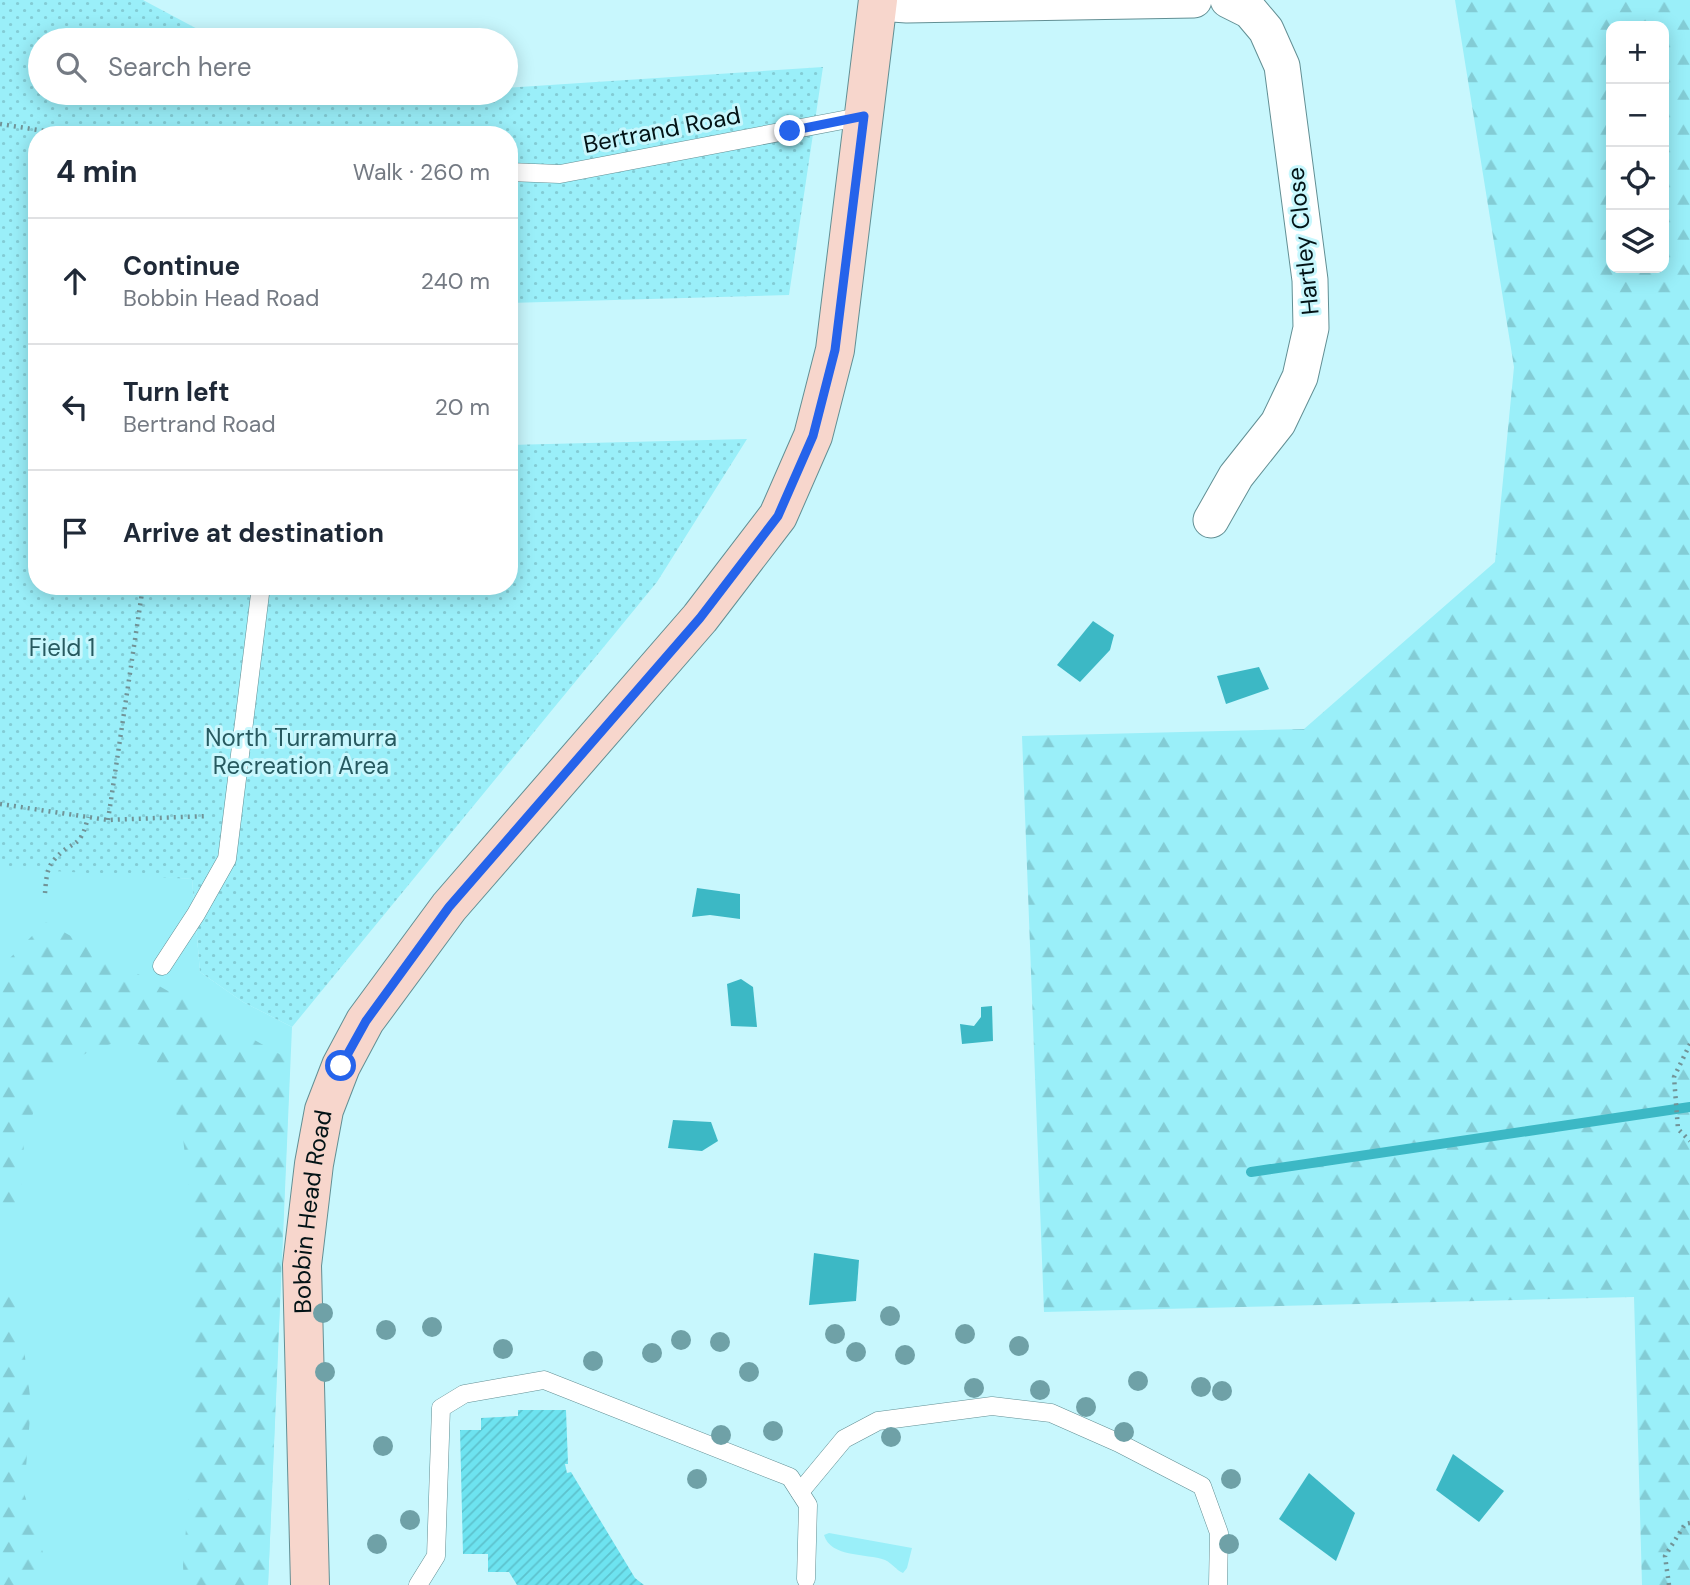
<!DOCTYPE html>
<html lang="en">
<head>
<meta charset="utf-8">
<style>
  :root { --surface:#fff; --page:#f6f6f7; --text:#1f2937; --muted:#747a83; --line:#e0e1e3 }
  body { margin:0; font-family:"DM Sans",sans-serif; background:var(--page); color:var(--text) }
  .controls { position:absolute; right:21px; top:21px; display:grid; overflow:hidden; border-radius:14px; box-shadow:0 4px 18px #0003 }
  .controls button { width:63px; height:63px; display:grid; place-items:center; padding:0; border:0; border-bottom:2px solid var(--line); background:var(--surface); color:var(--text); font:35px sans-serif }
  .stop { position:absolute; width:21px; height:21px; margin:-16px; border:5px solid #2563eb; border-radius:50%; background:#fff }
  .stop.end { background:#2563eb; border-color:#fff; box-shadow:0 2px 7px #0008 }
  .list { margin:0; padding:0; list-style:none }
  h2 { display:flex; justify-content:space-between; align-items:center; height:91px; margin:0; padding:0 28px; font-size:30px }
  h2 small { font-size:23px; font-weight:400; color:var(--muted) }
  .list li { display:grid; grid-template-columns:46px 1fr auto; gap:21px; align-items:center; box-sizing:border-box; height:126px; padding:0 28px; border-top:2px solid var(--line) }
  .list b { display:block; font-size:26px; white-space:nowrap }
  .list p { margin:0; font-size:23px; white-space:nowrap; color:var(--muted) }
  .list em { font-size:23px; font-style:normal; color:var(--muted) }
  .icon { flex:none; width:38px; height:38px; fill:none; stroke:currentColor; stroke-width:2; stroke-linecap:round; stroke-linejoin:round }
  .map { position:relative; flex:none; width:1690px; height:1585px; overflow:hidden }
  .search { position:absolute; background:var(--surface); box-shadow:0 4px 18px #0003; left:28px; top:28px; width:490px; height:77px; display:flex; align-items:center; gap:18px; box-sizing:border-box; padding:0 24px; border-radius:38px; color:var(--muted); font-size:26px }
  .panel { position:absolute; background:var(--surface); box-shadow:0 4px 18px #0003; left:28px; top:126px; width:490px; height:469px; border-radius:28px }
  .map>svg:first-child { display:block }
</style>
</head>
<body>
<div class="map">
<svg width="1690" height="1585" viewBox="0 0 1690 1585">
  <defs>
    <pattern id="forest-firs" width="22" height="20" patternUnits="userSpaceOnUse" patternTransform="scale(1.75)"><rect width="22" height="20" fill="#9aeff9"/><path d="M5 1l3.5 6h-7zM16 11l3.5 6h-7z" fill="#83ccd5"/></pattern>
    <pattern id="park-dots" width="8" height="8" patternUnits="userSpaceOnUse" patternTransform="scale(1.75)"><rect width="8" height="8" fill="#9aeff9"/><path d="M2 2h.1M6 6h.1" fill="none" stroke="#83ccd5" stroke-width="1.8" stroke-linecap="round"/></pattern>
    <pattern id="building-hatch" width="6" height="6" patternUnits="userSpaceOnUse" patternTransform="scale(1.75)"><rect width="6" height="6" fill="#6de3f0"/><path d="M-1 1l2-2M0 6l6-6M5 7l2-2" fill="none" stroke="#5dc2cd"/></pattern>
  </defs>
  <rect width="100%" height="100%" fill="#c8f7fd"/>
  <g fill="#9aeff9">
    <polygon points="0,864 192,879 200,972 243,1002 292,1027 268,1585 0,1585"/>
    <path d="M829,1533L912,1548L907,1568L903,1573C896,1570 892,1563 885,1560C866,1553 831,1558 824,1535Z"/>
  </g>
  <g fill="url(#forest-firs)" fill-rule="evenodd">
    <path d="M1455,0H1690V1585H1642L1634,1297L1044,1312L1022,736L1304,729L1495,562L1514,367ZM1611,26H1664V268H1611Z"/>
    <polygon points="46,922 290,1060 268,1585 184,1585 183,1565 194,1432 195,1238 182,1130 152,1048 123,1040 90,1051 59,1069 38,1097 24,1143 21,1192 0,1230 0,968"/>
    <polygon points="0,1293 17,1294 31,1404 24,1493 44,1556 42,1585 0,1585"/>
  </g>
  <polygon fill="url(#park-dots)" points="0,0 143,0 218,40 40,40 40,93 315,93 329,100 440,93 506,93 506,88 823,67 789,295 509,303 509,135 37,135 37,586 509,586 509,445 747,439 657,582 292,1027 243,1002 200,972 192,879 0,868"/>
  <g fill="#3cb8c5">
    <polygon points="1093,621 1114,635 1110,650 1080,682 1057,665"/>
    <polygon points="1259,667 1269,689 1226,704 1217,676"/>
    <polygon points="697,888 740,894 740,919 710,915 692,917"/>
    <polygon points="741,979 753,987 757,1027 731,1026 727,984"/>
    <polygon points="992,1006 993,1041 962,1044 960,1024 974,1026 981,1017 981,1007"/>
    <polygon points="673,1120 711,1122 718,1141 702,1151 668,1148"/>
    <polygon points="814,1253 859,1260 856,1301 809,1305"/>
    <polygon points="1453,1454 1504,1491 1479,1522 1436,1490"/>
    <polygon points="1309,1473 1355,1513 1336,1561 1279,1519"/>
  </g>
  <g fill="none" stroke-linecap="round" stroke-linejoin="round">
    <polyline stroke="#3cb8c5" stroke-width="10" points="1251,1172 1690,1107"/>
  </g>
  <polygon fill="url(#building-hatch)" points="518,1410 566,1410 568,1464 565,1464 567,1473 571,1472 635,1578 644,1585 517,1585 509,1572 488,1572 488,1554 463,1554 460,1430 481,1430 481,1418 518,1416"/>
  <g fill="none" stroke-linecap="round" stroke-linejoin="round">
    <g stroke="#628f94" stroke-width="19">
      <g id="service">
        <polyline points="509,172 560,174 864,116"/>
        <polyline points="162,966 196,914 227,859 261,586"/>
        <polyline points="800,1492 844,1439 878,1421 992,1406 1051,1413 1119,1443 1202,1486 1219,1533 1218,1585"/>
        <polyline points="418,1585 436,1556 441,1408 464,1394 544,1380 790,1477 808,1505 806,1579"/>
      </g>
    </g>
    <g stroke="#628f94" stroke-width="37">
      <g id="minor">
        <polyline points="878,3 907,5 1194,0"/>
        <polyline points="1211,520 1236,476 1278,423 1300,377 1311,328 1310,280 1282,66 1266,30 1250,11 1228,0"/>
      </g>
    </g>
    <g stroke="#628f94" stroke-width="40">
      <g id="secondary">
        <path id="s1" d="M310,1585L302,1265L314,1164L324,1110L341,1066L365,1021L449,907L700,618L778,516L813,436L835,350L878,0"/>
      </g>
    </g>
    <g stroke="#719397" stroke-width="4.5" stroke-dasharray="2 5" stroke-linecap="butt">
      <polyline points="0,124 70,135"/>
      <polyline points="0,804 108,820 207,816"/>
      <polyline points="108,820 143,586"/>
      <path d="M45,893C46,883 46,868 54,860C72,838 80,852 88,817"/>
      <polyline points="1690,1044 1674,1077 1678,1129 1690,1141"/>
      <polyline points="1669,1585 1665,1556 1685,1524 1690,1523"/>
    </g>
    <use href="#service" stroke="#fff" stroke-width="18"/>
    <use href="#minor" stroke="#fff" stroke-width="35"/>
    <use href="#secondary" stroke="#f7d6cc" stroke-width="38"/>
  </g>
  <g fill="#6fa1a7">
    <circle cx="323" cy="1313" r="10"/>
    <circle cx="890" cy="1316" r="10"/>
    <circle cx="432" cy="1327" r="10"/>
    <circle cx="386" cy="1330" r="10"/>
    <circle cx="835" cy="1334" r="10"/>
    <circle cx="965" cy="1334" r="10"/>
    <circle cx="681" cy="1340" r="10"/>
    <circle cx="720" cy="1342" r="10"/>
    <circle cx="1019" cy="1346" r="10"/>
    <circle cx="503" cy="1349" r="10"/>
    <circle cx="856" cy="1352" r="10"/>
    <circle cx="652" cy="1353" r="10"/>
    <circle cx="905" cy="1355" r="10"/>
    <circle cx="593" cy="1361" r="10"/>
    <circle cx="325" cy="1372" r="10"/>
    <circle cx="749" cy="1372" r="10"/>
    <circle cx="1138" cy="1381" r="10"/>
    <circle cx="1201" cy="1387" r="10"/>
    <circle cx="974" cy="1388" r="10"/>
    <circle cx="1040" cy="1390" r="10"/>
    <circle cx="1222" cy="1391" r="10"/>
    <circle cx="1086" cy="1407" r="10"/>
    <circle cx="773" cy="1431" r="10"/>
    <circle cx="1124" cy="1432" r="10"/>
    <circle cx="721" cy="1435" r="10"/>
    <circle cx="891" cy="1437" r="10"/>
    <circle cx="383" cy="1446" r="10"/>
    <circle cx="697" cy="1479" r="10"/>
    <circle cx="1231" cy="1479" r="10"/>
    <circle cx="410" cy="1520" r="10"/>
    <circle cx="377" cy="1544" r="10"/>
    <circle cx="1229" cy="1544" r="10"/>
  </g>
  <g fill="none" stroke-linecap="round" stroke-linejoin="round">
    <polyline stroke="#2563eb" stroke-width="9" points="341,1066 366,1021 449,907 700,618 778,516 813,436 835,350 864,116 790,131"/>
  </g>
  <g text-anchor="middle" stroke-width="6" stroke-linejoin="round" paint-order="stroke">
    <g font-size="24" fill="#031316" stroke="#c8f7fd">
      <text transform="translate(662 130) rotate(-11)" y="8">Bertrand Road</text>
      <text transform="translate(1303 241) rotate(-96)" y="8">Hartley Close</text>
      <text dy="8" stroke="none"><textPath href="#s1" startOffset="374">Bobbin Head Road</textPath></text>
    </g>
    <g font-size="24" fill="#275a60" stroke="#c8f7fd">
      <text x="62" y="656">Field 1</text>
      <text x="301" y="746">North Turramurra<tspan x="301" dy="28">Recreation Area</tspan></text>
    </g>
  </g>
</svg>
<div class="controls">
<button>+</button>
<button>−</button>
<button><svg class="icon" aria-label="locate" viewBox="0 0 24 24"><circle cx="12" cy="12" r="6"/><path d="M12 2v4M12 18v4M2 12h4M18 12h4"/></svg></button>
<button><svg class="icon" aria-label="layers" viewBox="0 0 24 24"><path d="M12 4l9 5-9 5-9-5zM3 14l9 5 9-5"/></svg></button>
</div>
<div class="stop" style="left:341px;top:1066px"></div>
<div class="stop end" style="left:790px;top:131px"></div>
<div class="search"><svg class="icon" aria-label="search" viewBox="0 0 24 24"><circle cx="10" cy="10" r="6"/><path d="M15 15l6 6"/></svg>Search here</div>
<section class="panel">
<h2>4 min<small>Walk · 260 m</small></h2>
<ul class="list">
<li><svg class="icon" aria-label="ahead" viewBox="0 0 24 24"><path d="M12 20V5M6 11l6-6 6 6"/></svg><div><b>Continue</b><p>Bobbin Head Road</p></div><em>240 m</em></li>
<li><svg class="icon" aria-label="left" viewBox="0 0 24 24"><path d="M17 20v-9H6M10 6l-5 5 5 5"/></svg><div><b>Turn left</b><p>Bertrand Road</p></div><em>20 m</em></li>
<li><svg class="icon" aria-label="arrive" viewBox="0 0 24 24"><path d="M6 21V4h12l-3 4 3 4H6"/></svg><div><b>Arrive at destination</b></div></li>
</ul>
</section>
</div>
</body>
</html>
